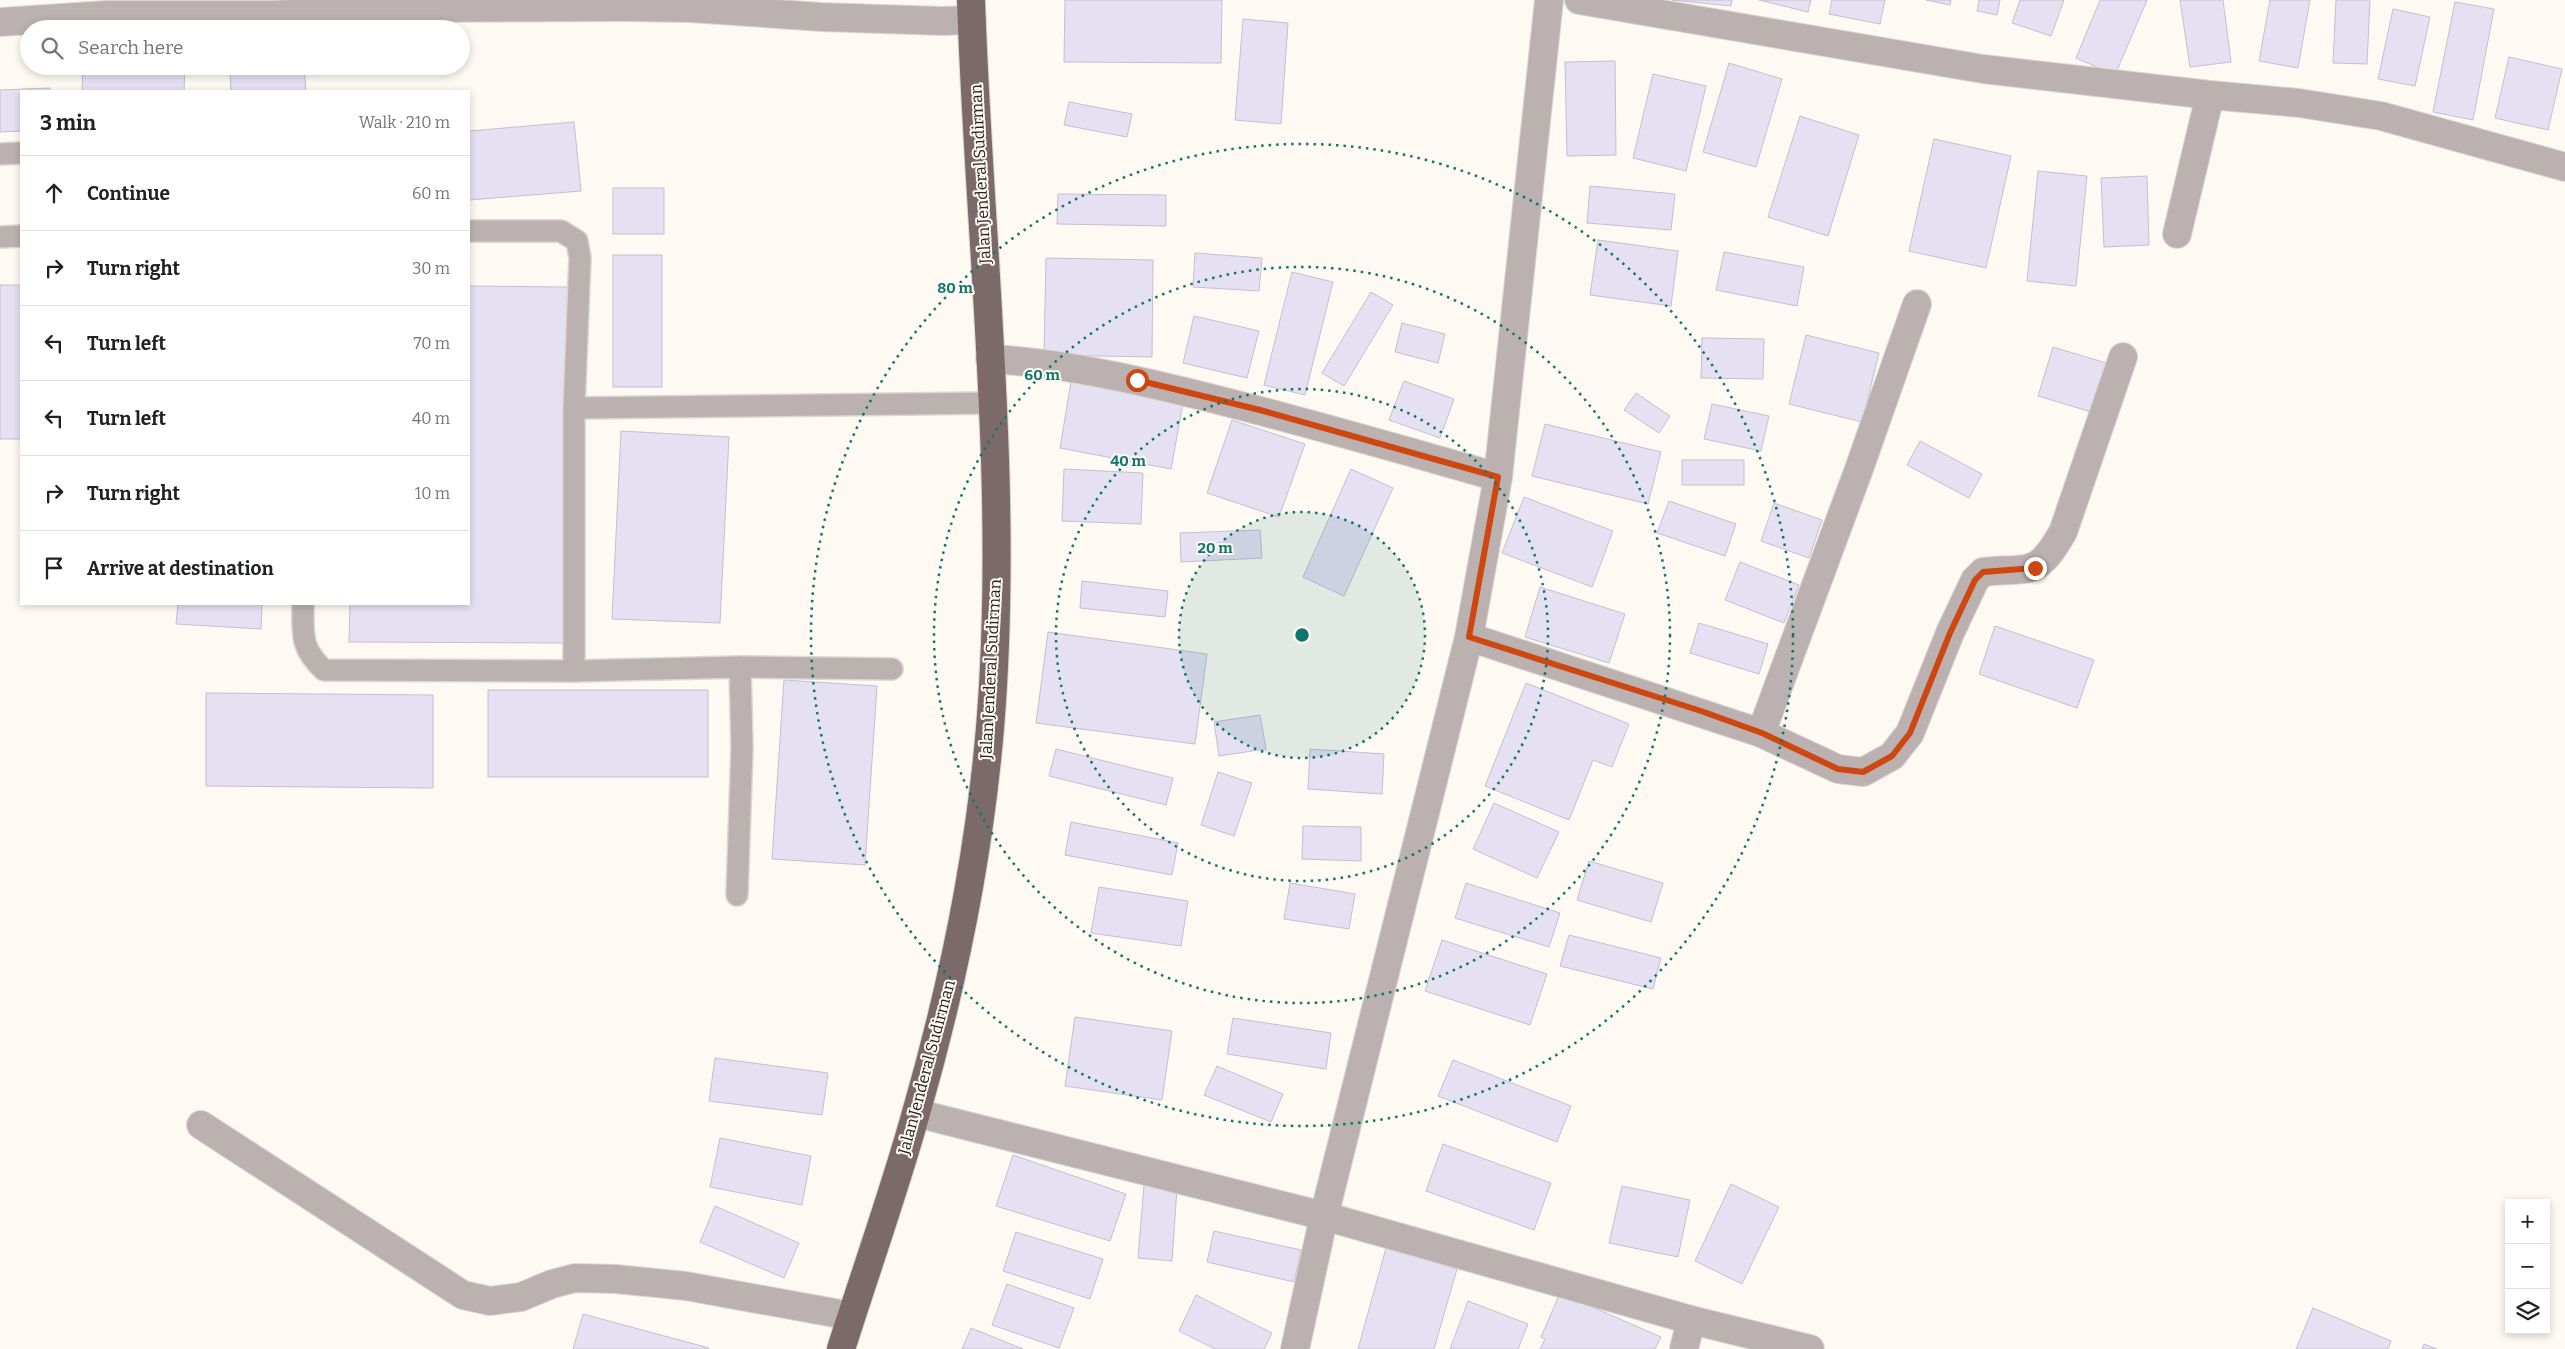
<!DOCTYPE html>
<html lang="en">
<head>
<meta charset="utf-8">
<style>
  :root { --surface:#fff; --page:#f6f6f6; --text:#202124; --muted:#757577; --line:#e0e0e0 }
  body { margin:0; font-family:Bitter,serif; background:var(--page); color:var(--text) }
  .controls { position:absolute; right:15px; bottom:15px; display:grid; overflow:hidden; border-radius:0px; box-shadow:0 2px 8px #0003 }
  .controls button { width:45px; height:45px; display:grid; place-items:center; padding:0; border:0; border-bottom:1px solid var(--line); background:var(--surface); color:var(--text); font:25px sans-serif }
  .stop { position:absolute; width:15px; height:15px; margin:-11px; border:4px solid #ce4710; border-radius:50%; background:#fff }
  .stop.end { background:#ce4710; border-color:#fff; box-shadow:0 1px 5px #0008 }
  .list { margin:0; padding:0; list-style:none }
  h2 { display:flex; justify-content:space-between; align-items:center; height:65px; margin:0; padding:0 20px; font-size:21px }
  h2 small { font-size:16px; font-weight:400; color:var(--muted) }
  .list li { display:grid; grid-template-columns:32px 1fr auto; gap:15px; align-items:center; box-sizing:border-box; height:75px; padding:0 20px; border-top:1px solid var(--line) }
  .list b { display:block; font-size:19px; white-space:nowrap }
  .list em { font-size:16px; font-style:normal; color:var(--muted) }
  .icon { flex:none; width:28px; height:28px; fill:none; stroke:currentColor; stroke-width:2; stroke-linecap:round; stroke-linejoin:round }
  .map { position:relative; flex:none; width:2565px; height:1349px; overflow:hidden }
  .search { position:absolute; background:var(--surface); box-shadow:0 2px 8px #0003; left:20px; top:20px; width:450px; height:55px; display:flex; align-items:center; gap:12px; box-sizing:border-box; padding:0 18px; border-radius:28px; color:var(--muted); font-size:19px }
  .panel { position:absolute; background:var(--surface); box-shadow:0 2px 8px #0003; left:20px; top:90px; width:450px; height:515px; border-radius:0px }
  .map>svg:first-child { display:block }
</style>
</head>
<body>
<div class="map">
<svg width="2565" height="1349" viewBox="0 0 2565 1349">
  <rect width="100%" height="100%" fill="#fff9f3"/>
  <g fill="#e6e0f3" stroke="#c4bed1">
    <polygon points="1065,0 1222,0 1221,63 1064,62"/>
    <polygon points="1672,0 1732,0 1731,6"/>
    <polygon points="1759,0 1811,0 1808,12"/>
    <polygon points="1832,0 1885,0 1880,24 1829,14"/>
    <polygon points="1926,0 1951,0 1950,5"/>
    <polygon points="1979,0 2000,0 1997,15 1977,11"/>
    <polygon points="2020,0 2064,0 2051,36 2012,23"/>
    <polygon points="2100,0 2147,0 2115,75 2076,58"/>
    <polygon points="2180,0 2223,0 2231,62 2190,67"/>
    <polygon points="2270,0 2310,0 2298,68 2259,61"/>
    <polygon points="2336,0 2370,0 2367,64 2333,63"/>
    <polygon points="2455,2 2494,9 2473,120 2433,112"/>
    <polygon points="2393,9 2430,17 2415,86 2378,79"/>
    <polygon points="1243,19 1288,23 1281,124 1235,120"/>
    <polygon points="2509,57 2562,69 2548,130 2495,118"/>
    <polygon points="1615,61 1616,155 1567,156 1565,62"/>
    <polygon points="1729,63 1782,79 1756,167 1703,152"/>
    <polygon points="83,66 185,68 184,91 82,91"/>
    <polygon points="304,68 306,91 231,91 230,72"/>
    <polygon points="1653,74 1706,86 1686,171 1633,158"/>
    <polygon points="50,88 50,91 21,91 21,131 0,132 0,90"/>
    <polygon points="1069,102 1132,114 1127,137 1064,125"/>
    <polygon points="1800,116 1859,135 1828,236 1768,217"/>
    <polygon points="574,122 581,191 469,200 469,131"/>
    <polygon points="1934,139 2011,156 1986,268 1909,251"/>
    <polygon points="2038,171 2087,176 2076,286 2027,281"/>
    <polygon points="2147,176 2149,245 2104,247 2101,178"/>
    <polygon points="1590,186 1675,194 1671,230 1587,223"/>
    <rect x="613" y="188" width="51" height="46"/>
    <polygon points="1058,194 1166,195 1166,226 1057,224"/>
    <polygon points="1598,240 1678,251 1671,306 1590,295"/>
    <polygon points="1724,252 1804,267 1797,306 1716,290"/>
    <polygon points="1195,253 1262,258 1259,291 1193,287"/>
    <rect x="613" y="255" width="49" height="132"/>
    <polygon points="1046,258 1153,260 1152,357 1044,355"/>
    <polygon points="1292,272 1333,282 1305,395 1264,385"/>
    <rect x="0" y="285" width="21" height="154"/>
    <polygon points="469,286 569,287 566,643 349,642 350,604 469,604"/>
    <polygon points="1371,292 1393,305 1344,386 1322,373"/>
    <polygon points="1194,316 1259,331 1247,378 1183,363"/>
    <polygon points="1402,323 1445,334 1438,363 1395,352"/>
    <polygon points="1806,335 1879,353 1862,422 1789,404"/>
    <polygon points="1702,338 1764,339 1763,379 1701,378"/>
    <polygon points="2053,347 2113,365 2098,414 2038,396"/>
    <polygon points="1404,381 1454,399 1440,438 1389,420"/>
    <polygon points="1071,382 1183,403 1171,469 1060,448"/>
    <polygon points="1636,393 1670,416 1659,433 1624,410"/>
    <polygon points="1712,404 1769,416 1761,451 1704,439"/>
    <polygon points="1232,420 1305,444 1279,517 1207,493"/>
    <polygon points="1545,424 1661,452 1648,504 1532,476"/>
    <polygon points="621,431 729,437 720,623 612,619"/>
    <polygon points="1920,441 1982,474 1969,498 1907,465"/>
    <rect x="1682" y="460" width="62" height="25"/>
    <polygon points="1064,469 1143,473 1141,524 1062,521"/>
    <polygon points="1351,469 1393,488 1344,596 1303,577"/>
    <polygon points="1524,497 1613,531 1592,587 1502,553"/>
    <polygon points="1669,501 1736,524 1725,556 1657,533"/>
    <polygon points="1774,503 1822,520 1809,558 1761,541"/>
    <polygon points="1260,530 1262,558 1181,562 1180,533"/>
    <polygon points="1740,562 1799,585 1784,623 1725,600"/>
    <polygon points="1082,581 1168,591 1165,617 1080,608"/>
    <polygon points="1540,587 1625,614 1609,663 1525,637"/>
    <polygon points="178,604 262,604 261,629 176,624"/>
    <polygon points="1699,623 1768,644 1759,674 1690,653"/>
    <polygon points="1995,626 2094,660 2077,708 1979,674"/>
    <polygon points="1048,632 1207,654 1195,744 1036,723"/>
    <polygon points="784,680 877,686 865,865 772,859"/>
    <polygon points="1526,683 1629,724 1612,767 1593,760 1569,820 1485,786"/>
    <rect x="488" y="690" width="220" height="87"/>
    <polygon points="206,693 433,695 433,788 206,786"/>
    <polygon points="1260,715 1266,749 1219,756 1214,722"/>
    <polygon points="1056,749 1173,778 1166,805 1049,776"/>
    <polygon points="1310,749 1384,754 1382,794 1308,789"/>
    <polygon points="1218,772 1252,783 1234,836 1201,825"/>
    <polygon points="1494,803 1559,832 1537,878 1473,849"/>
    <polygon points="1071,822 1178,843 1172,875 1065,855"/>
    <polygon points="1303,826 1361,827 1361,861 1302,859"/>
    <polygon points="1589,861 1663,883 1651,922 1577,900"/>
    <polygon points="1290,883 1355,894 1349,929 1284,919"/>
    <polygon points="1466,883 1560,913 1549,947 1455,918"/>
    <polygon points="1099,887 1188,901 1181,946 1091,933"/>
    <polygon points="1569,935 1661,958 1653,989 1560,966"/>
    <polygon points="1442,940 1547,974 1530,1025 1425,991"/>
    <polygon points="1075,1017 1172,1031 1162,1100 1065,1086"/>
    <polygon points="1233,1018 1331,1033 1326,1069 1227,1054"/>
    <polygon points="715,1058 828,1073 822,1115 709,1101"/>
    <polygon points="1453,1060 1571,1106 1557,1142 1438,1096"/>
    <polygon points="1217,1066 1283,1094 1271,1122 1204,1095"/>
    <polygon points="720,1138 811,1156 802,1205 710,1187"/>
    <polygon points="1443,1144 1551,1183 1534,1230 1426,1191"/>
    <polygon points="1013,1155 1126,1194 1110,1241 996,1206"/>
    <polygon points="1731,1184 1779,1207 1742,1284 1695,1261"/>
    <polygon points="1144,1185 1177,1188 1172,1261 1138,1258"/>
    <polygon points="1622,1186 1690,1200 1678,1257 1609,1243"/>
    <polygon points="715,1206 799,1243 784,1278 700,1242"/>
    <polygon points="1214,1231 1301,1250 1294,1282 1207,1262"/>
    <polygon points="1016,1232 1103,1259 1090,1299 1003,1271"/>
    <polygon points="1386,1248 1457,1269 1434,1349 1358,1349"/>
    <polygon points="1007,1284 1074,1308 1059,1348 992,1325"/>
    <polygon points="1560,1293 1661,1337 1655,1349 1540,1349 1545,1339 1541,1337"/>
    <polygon points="1196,1295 1272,1333 1264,1349 1215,1349 1179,1331"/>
    <polygon points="1468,1301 1528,1324 1518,1349 1450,1349"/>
    <polygon points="2313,1308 2391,1341 2388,1349 2296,1349"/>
    <polygon points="583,1314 709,1348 709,1349 573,1349"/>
    <polygon points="971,1328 1023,1349 962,1349"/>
    <polygon points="2424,1344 2437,1349 2422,1349"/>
  </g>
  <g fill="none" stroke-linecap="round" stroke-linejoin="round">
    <g stroke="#dcd7d1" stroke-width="24">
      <g id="service">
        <polyline points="0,154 21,153"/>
        <polyline points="469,231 561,231 577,241 580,258 574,408 991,403"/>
        <polyline points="0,237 21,236"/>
        <polyline points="574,408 574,671"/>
        <path d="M303,604C303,634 300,648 324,670L574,671L740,667L742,748L737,895"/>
        <polyline points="740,667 892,669"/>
      </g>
    </g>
    <g stroke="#dcd7d1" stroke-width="30">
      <g id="minor">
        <polyline points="1579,0 1983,69 2210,95 2299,103 2381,116 2565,167"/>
        <polyline points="0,22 107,15 273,15 393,8 625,7 690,8 821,17 943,21 972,20"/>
        <polyline points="2177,234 2210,95"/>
        <path d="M990,359C1064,363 1138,380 1210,398C1306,422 1402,450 1498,477"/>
        <path d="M1469,637L1761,733L1838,769L1863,772L1892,756L1910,733L1950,633L1975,580L1983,572C2032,567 2036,578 2063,532L2123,357"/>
        <polyline points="1761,733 1859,469 1917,304"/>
        <polyline points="916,1113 1324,1216 1691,1320 1684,1349"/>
        <polyline points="201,1125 463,1295 490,1301 521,1297 552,1284 575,1278 616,1279 686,1286 851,1316"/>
        <polyline points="1691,1320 1810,1349"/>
        <polyline points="1295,1349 1324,1216 1469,637 1498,477 1549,0"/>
      </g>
    </g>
    <g stroke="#dcd7d1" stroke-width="30">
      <path id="trunk" d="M841,1349C866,1270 894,1192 916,1113C952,988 979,858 990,728C1010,487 979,241 971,0"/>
    </g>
    <use href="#service" stroke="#bbb1b1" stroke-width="21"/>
    <use href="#minor" stroke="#bbb1b1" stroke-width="28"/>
    <use href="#trunk" stroke="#7c696a" stroke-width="28"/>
  </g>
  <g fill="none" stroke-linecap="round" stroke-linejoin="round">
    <polyline stroke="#ce4710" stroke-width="6" points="1137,380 1260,410 1498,477 1469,637 1701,711 1762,733 1838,769 1863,772 1892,756 1910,733 1950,633 1975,580 1983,572 2035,568"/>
  </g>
  <circle cx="1302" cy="635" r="123" fill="#0f766e" fill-opacity=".12"/>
  <g fill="none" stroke="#0f766e" stroke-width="2.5" stroke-dasharray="2.5 5">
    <circle cx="1302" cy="635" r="123"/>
    <circle cx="1302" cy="635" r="246"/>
    <circle cx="1302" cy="635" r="368"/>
    <circle cx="1302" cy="635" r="491"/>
  </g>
  <g text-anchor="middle" stroke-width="4" stroke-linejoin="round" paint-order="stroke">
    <g font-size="16" fill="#27221c" stroke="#fff9f3">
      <text transform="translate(980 174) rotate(-93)" y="6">Jalan Jenderal Sudirman</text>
      <text transform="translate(990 669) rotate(-87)" y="6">Jalan Jenderal Sudirman</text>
      <text transform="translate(926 1067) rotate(-75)" y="6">Jalan Jenderal Sudirman</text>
    </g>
  </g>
  <circle cx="1302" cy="635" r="8" fill="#0f766e" stroke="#fff9f3" stroke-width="2.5"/>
  <g font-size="15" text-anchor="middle" font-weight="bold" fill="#0f766e" stroke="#fff9f3" stroke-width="4" stroke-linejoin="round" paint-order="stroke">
    <text x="955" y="293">80 m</text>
    <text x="1042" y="380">60 m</text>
    <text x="1128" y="466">40 m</text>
    <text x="1215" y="553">20 m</text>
  </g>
</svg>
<div class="controls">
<button>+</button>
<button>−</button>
<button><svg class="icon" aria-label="layers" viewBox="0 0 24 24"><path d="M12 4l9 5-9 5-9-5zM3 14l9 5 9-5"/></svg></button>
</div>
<div class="stop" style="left:1137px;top:380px"></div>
<div class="stop end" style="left:2035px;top:568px"></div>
<div class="search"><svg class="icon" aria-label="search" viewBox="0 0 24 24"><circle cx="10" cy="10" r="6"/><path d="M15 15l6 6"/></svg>Search here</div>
<section class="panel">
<h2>3 min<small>Walk · 210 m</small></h2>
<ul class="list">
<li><svg class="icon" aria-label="ahead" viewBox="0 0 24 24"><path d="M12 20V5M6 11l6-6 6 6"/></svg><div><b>Continue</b></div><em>60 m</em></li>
<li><svg class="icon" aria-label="right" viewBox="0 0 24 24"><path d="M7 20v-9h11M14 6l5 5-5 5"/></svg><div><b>Turn right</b></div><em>30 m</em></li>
<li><svg class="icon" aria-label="left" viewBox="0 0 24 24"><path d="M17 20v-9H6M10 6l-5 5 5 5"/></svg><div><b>Turn left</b></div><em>70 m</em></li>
<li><svg class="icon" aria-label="left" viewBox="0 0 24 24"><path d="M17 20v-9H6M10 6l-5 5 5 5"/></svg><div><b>Turn left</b></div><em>40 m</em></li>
<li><svg class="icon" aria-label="right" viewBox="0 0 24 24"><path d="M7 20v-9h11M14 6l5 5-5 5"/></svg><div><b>Turn right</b></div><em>10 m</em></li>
<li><svg class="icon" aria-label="arrive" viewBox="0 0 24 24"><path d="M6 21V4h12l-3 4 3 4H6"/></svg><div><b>Arrive at destination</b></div></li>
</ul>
</section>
</div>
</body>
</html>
